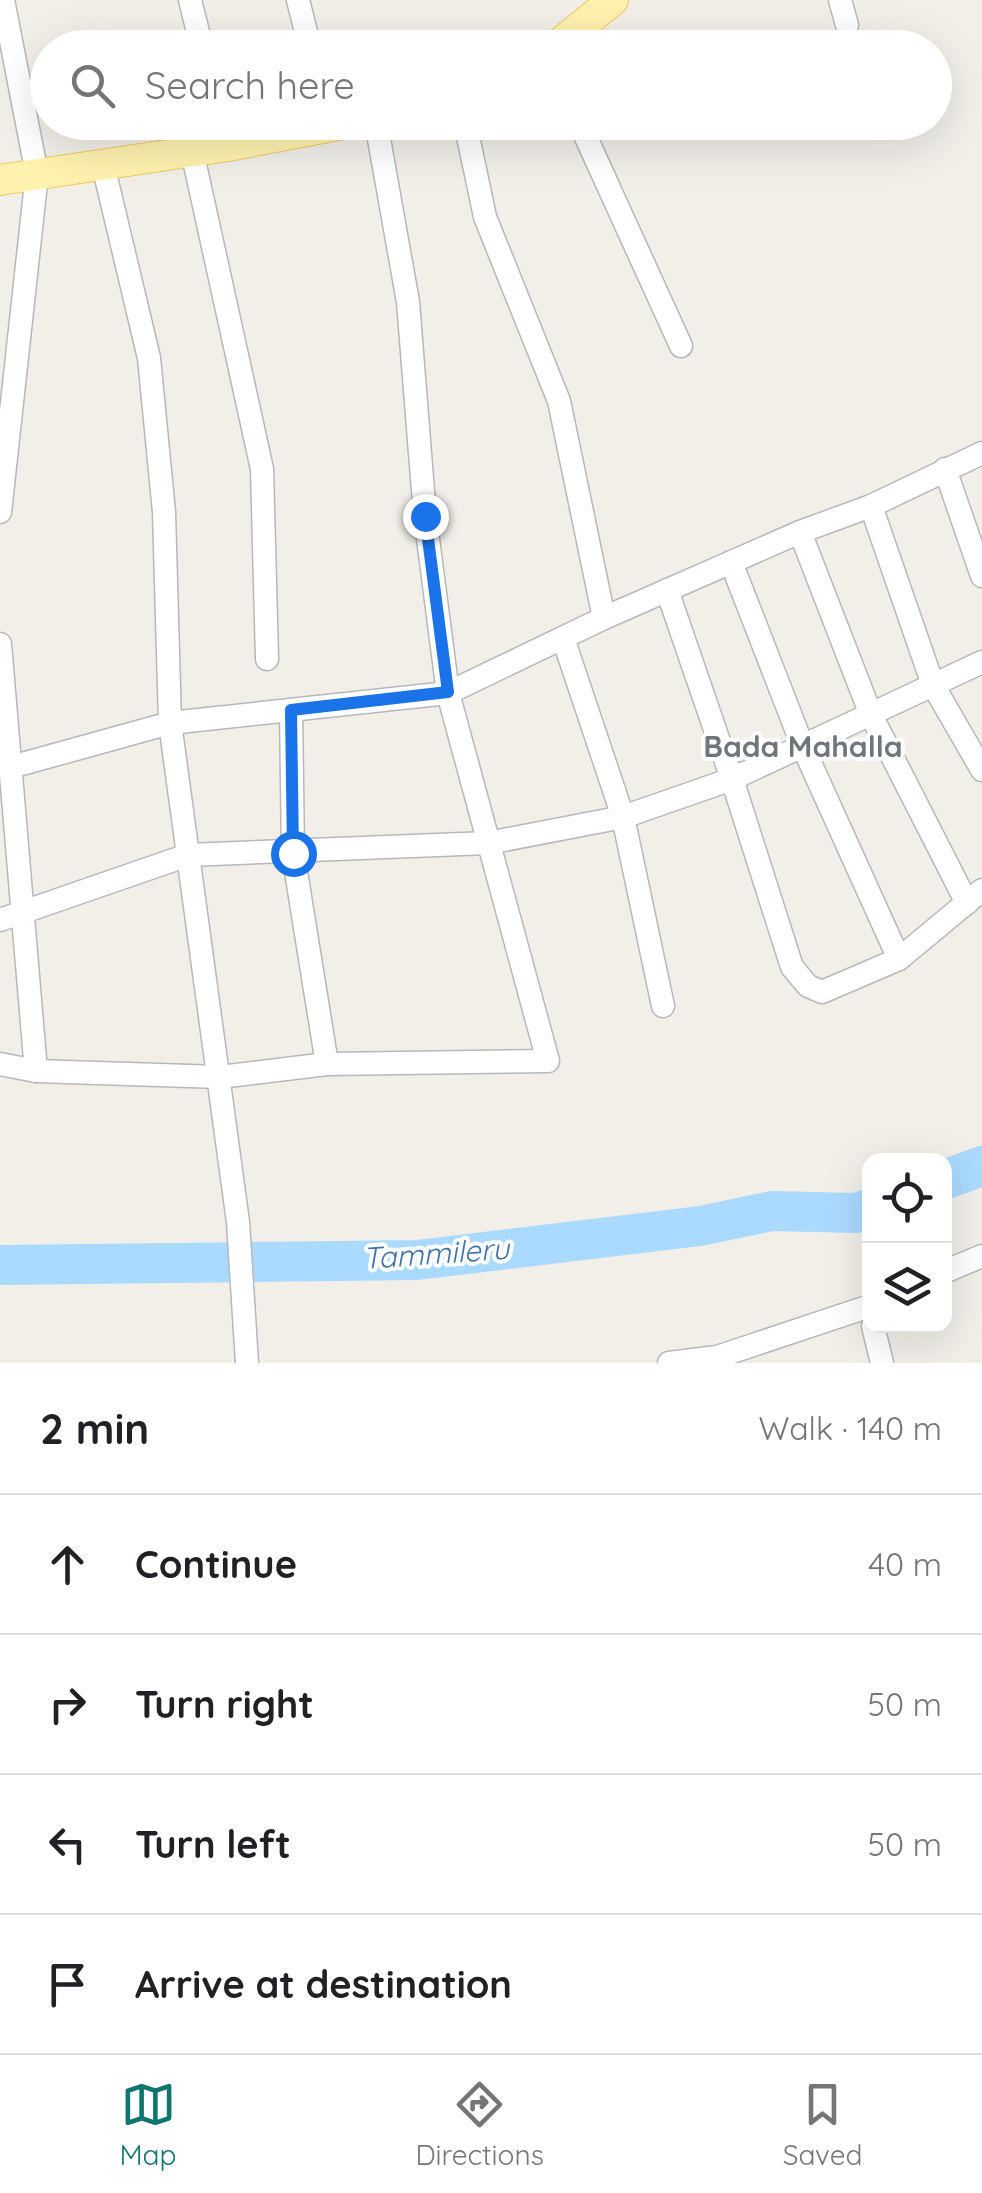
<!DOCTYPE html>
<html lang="en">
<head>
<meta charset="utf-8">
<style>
  :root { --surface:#fff; --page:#f6f6f6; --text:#202124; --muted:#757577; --line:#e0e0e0; --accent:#0f766e }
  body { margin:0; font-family:Quicksand,sans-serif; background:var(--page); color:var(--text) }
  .controls { position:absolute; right:30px; bottom:30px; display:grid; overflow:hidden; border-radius:20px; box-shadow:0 10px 40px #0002 }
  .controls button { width:90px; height:90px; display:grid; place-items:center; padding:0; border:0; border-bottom:2px solid var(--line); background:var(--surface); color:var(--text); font:50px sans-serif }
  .stop { position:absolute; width:30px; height:30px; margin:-22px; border:8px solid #1a73e8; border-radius:50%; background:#fff }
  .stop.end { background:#1a73e8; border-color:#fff; box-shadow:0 2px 10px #0008 }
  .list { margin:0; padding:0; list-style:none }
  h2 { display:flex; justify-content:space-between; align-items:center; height:130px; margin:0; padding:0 40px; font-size:42px }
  h2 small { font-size:32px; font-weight:400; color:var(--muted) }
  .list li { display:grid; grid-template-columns:65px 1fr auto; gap:30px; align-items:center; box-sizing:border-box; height:140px; padding:0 40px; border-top:2px solid var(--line) }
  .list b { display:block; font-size:38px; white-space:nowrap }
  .list em { font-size:32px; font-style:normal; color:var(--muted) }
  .icon { flex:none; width:55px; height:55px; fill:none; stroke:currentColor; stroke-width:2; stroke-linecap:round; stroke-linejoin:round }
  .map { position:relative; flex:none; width:982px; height:1363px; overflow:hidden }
  .search { position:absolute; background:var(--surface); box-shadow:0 10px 40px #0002; left:30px; right:30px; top:30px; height:110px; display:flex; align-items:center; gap:25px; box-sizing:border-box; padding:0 35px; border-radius:55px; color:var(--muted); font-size:38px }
  .sheet { height:690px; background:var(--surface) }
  nav { display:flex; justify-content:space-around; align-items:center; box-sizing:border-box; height:140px; border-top:2px solid var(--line); background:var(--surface); font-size:28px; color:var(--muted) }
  nav a { display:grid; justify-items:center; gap:5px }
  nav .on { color:var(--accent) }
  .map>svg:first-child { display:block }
</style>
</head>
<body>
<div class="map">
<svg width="982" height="1363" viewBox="0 0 982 1363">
  <rect width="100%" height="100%" fill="#f1efe8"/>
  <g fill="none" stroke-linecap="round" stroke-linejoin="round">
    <g stroke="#aadaff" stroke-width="40">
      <polyline points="944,1180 982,1166"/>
      <polyline points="0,1265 417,1260 700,1226 772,1211 856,1213 870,1208"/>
    </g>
    <g stroke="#b5b8bc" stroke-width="25">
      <g id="minor">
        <polyline points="190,0 202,48"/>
        <polyline points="298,0 310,48"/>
        <polyline points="840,0 847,25"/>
        <polyline points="465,122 485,217 559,401 604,618"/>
        <polyline points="579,122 681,346"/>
        <polyline points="192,151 262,469 267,659"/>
        <polyline points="103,165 149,358 164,512 170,723 238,1222 247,1363"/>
        <polyline points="945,469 982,576"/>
        <polyline points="871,506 933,685 982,770"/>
        <polyline points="0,512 37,174 3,0"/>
        <polyline points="800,532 871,715 967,903"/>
        <polyline points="731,562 803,747 899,959 982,890"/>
        <polyline points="667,590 732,779 792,967 808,986 822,992 899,959"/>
        <polyline points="563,638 623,817 663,1006"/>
        <polyline points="0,644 36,1071"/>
        <polyline points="291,710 293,853 327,1064"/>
        <polyline points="0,765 11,767 170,723 448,693 604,618 800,532 871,506 982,453"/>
        <polyline points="0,920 188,855 488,843 623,817 732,779 982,662"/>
        <polyline points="0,1064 36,1071 220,1077 327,1064 548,1061 448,693 425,516 408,302 376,122"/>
        <polyline points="944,1272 982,1256"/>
        <polyline points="873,1326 882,1363"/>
        <polyline points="669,1363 717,1357 870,1306"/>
      </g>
    </g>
    <g stroke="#f2c960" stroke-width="32">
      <g id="major">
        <polyline points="554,48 613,0"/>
        <polyline points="0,180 228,146 354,122"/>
      </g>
    </g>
    <use href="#minor" stroke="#fff" stroke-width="22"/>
    <use href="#major" stroke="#fff2af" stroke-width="30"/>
  </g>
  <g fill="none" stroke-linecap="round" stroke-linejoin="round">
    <polyline stroke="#1a73e8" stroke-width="12" points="293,853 291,710 448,692 425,516"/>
  </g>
  <g text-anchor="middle" stroke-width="8" stroke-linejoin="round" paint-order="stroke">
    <g font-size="30" font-weight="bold" fill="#70757a" stroke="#fff">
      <text x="803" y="757">Bada Mahalla</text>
    </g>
    <g font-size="30" font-style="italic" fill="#4174aa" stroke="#fff">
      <text transform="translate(436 1254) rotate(-4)" y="10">Tammileru</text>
    </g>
  </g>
</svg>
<div class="controls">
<button><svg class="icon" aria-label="locate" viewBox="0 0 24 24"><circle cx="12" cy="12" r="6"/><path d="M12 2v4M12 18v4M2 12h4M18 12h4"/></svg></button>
<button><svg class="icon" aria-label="layers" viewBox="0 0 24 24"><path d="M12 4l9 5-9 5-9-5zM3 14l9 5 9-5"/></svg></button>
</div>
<div class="stop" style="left:293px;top:853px"></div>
<div class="stop end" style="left:425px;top:516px"></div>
<div class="search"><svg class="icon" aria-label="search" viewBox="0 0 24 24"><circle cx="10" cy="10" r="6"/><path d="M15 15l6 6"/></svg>Search here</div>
</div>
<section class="sheet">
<h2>2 min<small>Walk · 140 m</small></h2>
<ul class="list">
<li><svg class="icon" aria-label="ahead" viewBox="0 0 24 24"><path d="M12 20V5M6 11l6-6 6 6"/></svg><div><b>Continue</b></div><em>40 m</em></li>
<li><svg class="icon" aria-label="right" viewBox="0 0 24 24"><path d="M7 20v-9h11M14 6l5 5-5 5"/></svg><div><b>Turn right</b></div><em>50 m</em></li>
<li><svg class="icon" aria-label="left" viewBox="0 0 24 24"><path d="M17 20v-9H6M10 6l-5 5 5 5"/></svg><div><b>Turn left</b></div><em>50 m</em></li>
<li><svg class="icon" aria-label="arrive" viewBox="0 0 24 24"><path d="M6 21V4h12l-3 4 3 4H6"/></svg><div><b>Arrive at destination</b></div></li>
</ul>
</section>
<nav>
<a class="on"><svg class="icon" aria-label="map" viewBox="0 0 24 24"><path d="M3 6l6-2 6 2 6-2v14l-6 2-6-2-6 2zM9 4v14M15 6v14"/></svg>Map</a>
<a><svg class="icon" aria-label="directions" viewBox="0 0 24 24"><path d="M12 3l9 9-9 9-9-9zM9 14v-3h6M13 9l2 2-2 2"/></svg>Directions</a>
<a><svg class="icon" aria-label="saved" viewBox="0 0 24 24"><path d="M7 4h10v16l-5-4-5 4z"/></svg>Saved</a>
</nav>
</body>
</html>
